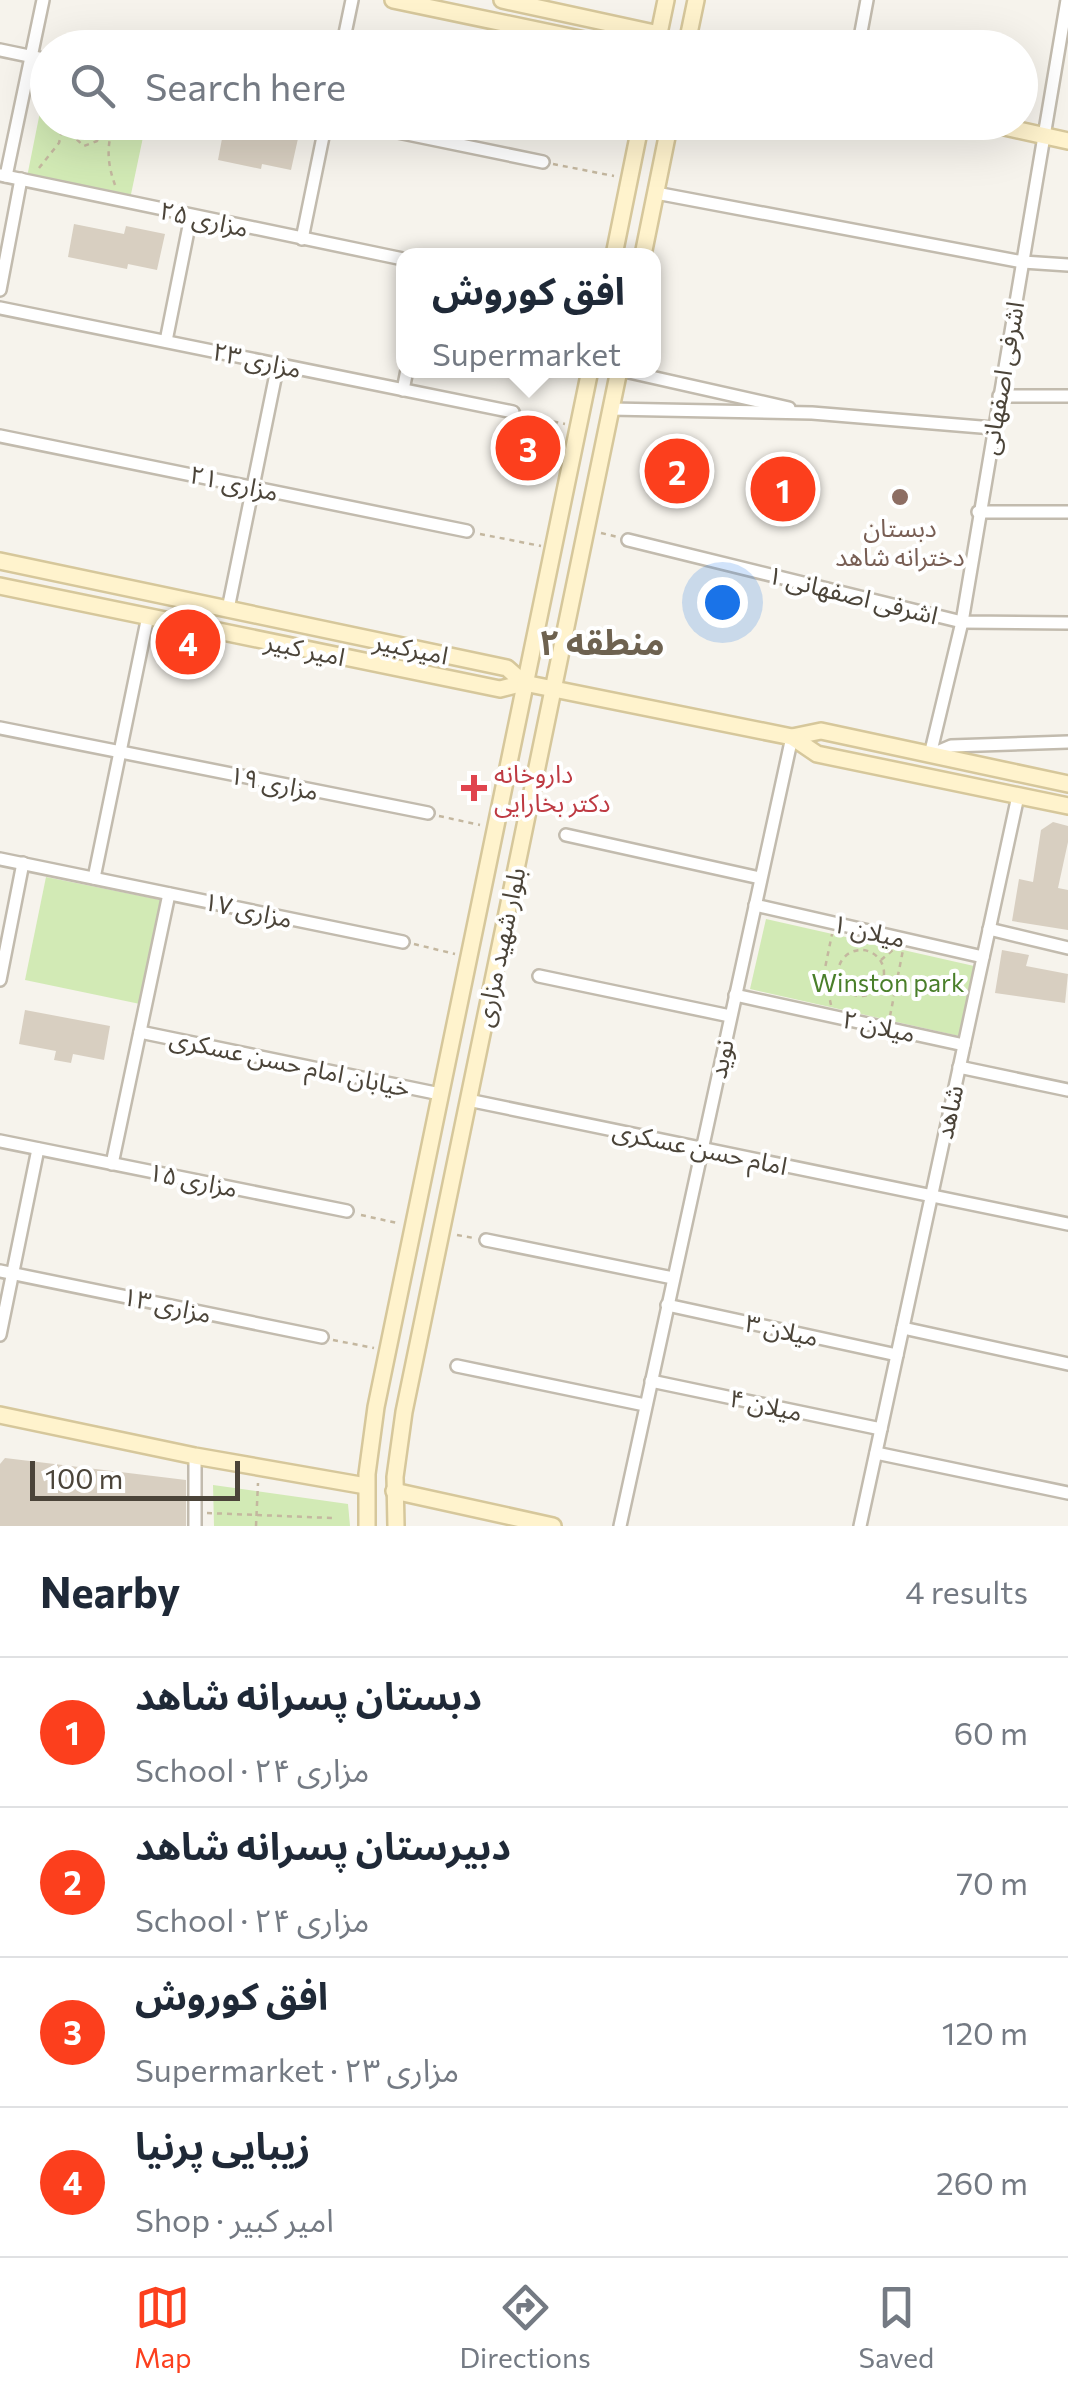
<!DOCTYPE html>
<html lang="en">
<head>
<meta charset="utf-8">
<style>
  :root { --surface:#fff; --page:#f6f6f7; --text:#1f2937; --muted:#747a83; --line:#e0e1e3; --accent:#fc3f1d }
  body { margin:0; font-family:Commissioner,"Noto Sans Arabic",sans-serif; background:var(--page); color:var(--text) }
  .scale { position:absolute; left:30px; bottom:25px; width:210px; box-sizing:border-box; padding-left:10px; border:5px solid #4b4439; border-top:0; font-size:28px; line-height:35px; white-space:nowrap; color:#4b4439; -webkit-text-stroke:8px #fff; paint-order:stroke }
  .you { position:absolute; left:722px; top:602px; width:35px; height:35px; margin:-25px; border:8px solid #fff; border-radius:50%; background:#1a73e8; box-shadow:0 0 0 15px #1a73e833 }
  .badge { display:grid; place-items:center; width:65px; height:65px; border-radius:50%; background:var(--accent); color:#fff; font-size:32px; font-weight:700 }
  .pin { position:absolute; translate:-50% -50%; border:5px solid #fff; box-shadow:0 2px 10px #0006 }
  .popup { position:absolute; left:396px; top:248px; width:265px; height:130px; box-sizing:border-box; display:grid; place-content:center; border-radius:20px; background:var(--surface); filter:drop-shadow(0 2px 8px #0005); font-size:32px; white-space:nowrap; color:var(--muted) }
  .popup b { font-size:38px; color:var(--text) }
  .popup::after { content:''; position:absolute; left:50%; top:100%; margin-left:-20px; border:20px solid transparent; border-top-color:var(--surface) }
  .list { margin:0; padding:0; list-style:none }
  h2 { display:flex; justify-content:space-between; align-items:center; height:130px; margin:0; padding:0 40px; font-size:42px }
  h2 small { font-size:32px; font-weight:400; color:var(--muted) }
  .list li { display:grid; grid-template-columns:65px 1fr auto; gap:30px; align-items:center; box-sizing:border-box; height:150px; padding:0 40px; border-top:2px solid var(--line) }
  .list b { display:block; font-size:38px; white-space:nowrap }
  .list p { margin:0; font-size:32px; white-space:nowrap; color:var(--muted) }
  .list em { font-size:32px; font-style:normal; color:var(--muted) }
  .icon { flex:none; width:55px; height:55px; fill:none; stroke:currentColor; stroke-width:2; stroke-linecap:round; stroke-linejoin:round }
  .map { position:relative; flex:none; width:1068px; height:1526px; overflow:hidden }
  .search { position:absolute; background:var(--surface); box-shadow:0 10px 40px #0002; left:30px; right:30px; top:30px; height:110px; display:flex; align-items:center; gap:25px; box-sizing:border-box; padding:0 35px; border-radius:55px; color:var(--muted); font-size:38px }
  .sheet { height:730px; background:var(--surface) }
  nav { display:flex; justify-content:space-around; align-items:center; box-sizing:border-box; height:140px; border-top:2px solid var(--line); background:var(--surface); font-size:28px; color:var(--muted) }
  nav a { display:grid; justify-items:center; gap:5px }
  nav .on { color:var(--accent) }
  .map>svg:first-child { display:block }
</style>
</head>
<body>
<div class="map">
<svg width="1068" height="1526" viewBox="0 0 1068 1526">
  <rect width="100%" height="100%" fill="#f6f3ec"/>
  <g fill="#d2eab5">
    <polygon points="47,77 48,122 146,123 130,199 27,177"/>
    <polygon points="46,877 161,900 140,1004 25,980"/>
    <polygon points="766,919 974,966 959,1036 750,989"/>
    <polygon points="213,1485 348,1504 350,1526 214,1526"/>
  </g>
  <g fill="#d8cfc1">
    <polygon points="260,126 299,134 291,170 262,164 261,169 218,160 224,128 258,135"/>
    <polygon points="74,224 124,234 126,226 165,234 157,270 128,264 127,269 68,257"/>
    <polygon points="1053,822 1068,826 1068,842 1058,888 1068,890 1068,930 1012,921 1019,879 1033,882 1041,830"/>
    <polygon points="1002,950 1029,955 1026,966 1068,974 1065,1003 995,993"/>
    <polygon points="25,1010 110,1026 104,1060 73,1054 71,1063 54,1060 56,1051 19,1044"/>
    <polygon points="5,1458 186,1480 186,1526 0,1526 0,1464"/>
  </g>
  <g fill="none" stroke-linecap="round" stroke-linejoin="round">
    <g stroke="#c2bbae" stroke-width="16">
      <g id="street">
        <polyline points="342,48 352,0"/>
        <polyline points="858,48 867,0"/>
        <polyline points="0,50 48,60"/>
        <polyline points="349,122 543,162"/>
        <polyline points="0,175 403,259"/>
        <polyline points="6,176 43,0"/>
        <polyline points="656,193 1023,262 1068,265"/>
        <polyline points="302,239 326,122"/>
        <polyline points="0,290 21,179"/>
        <polyline points="0,308 513,412"/>
        <polyline points="166,341 191,216"/>
        <polyline points="620,370 789,408"/>
        <polyline points="403,390 407,370"/>
        <polyline points="999,396 1068,396"/>
        <polyline points="610,409 812,413 993,428"/>
        <polyline points="0,436 467,531"/>
        <polyline points="978,512 1068,512"/>
        <polyline points="628,540 962,622 1068,623"/>
        <polyline points="228,609 278,364"/>
        <polyline points="0,728 428,813"/>
        <polyline points="930,755 962,622 1067,0"/>
        <polyline points="930,755 951,746 1068,742"/>
        <polyline points="566,835 760,878"/>
        <polyline points="0,859 403,942"/>
        <polyline points="94,878 148,616"/>
        <polyline points="755,905 983,957"/>
        <polyline points="989,929 1068,948"/>
        <polyline points="539,976 730,1016"/>
        <polyline points="0,980 23,863"/>
        <polyline points="735,995 964,1045"/>
        <polyline points="140,1032 440,1094"/>
        <polyline points="959,1067 1068,1090"/>
        <polyline points="468,1100 1068,1224"/>
        <polyline points="0,1141 347,1211"/>
        <polyline points="112,1164 169,894"/>
        <polyline points="486,1240 673,1278"/>
        <polyline points="0,1271 322,1337"/>
        <polyline points="667,1305 897,1355"/>
        <polyline points="903,1328 1068,1364"/>
        <polyline points="0,1335 38,1149"/>
        <polyline points="457,1366 645,1405"/>
        <polyline points="651,1381 881,1429"/>
        <polyline points="876,1453 1068,1493"/>
        <polyline points="195,1456 195,1526"/>
        <polyline points="620,1526 792,737"/>
        <polyline points="860,1526 1018,796"/>
      </g>
    </g>
    <g stroke="#d6c79b" stroke-width="20">
      <g id="secondary">
        <polyline points="393,0 623,48"/>
        <polyline points="502,0 659,34 674,48"/>
        <polyline points="656,48 666,0"/>
        <polyline points="686,48 696,0"/>
        <polyline points="982,122 1068,141"/>
        <polyline points="614,255 641,122"/>
        <polyline points="643,255 670,122"/>
        <polyline points="0,561 507,668 524,683"/>
        <polyline points="0,586 500,689 524,683 792,737 821,731 1068,784"/>
        <polyline points="792,737 817,754 1068,806"/>
        <polyline points="0,1415 195,1456 366,1486"/>
        <polyline points="394,1491 553,1526"/>
        <polyline points="367,1526 367,1474 376,1407 590,370"/>
        <polyline points="396,1526 395,1477 404,1412 619,370"/>
      </g>
    </g>
    <g stroke="#c4b79f" stroke-width="2.5" stroke-dasharray="5 5" stroke-linecap="butt">
      <polyline points="78,122 73,136 84,146 97,141 100,135 94,122"/>
      <path d="M115,122C106,144 107,163 115,185"/>
      <polyline points="553,164 614,176"/>
      <polyline points="39,168 59,143 64,122"/>
      <polyline points="524,415 565,424"/>
      <polyline points="601,533 618,537"/>
      <polyline points="480,534 541,546"/>
      <polyline points="439,816 480,825"/>
      <polyline points="414,944 455,954"/>
      <circle cx="861" cy="973" r="23"/>
      <polyline points="881,960 894,949"/>
      <polyline points="831,1005 824,973 832,934"/>
      <polyline points="890,1016 903,950"/>
      <polyline points="361,1215 397,1223"/>
      <polyline points="457,1235 474,1238"/>
      <polyline points="333,1340 374,1348"/>
      <polyline points="207,1513 332,1518"/>
      <polyline points="256,1526 258,1483"/>
    </g>
    <use href="#street" stroke="#fff" stroke-width="11"/>
    <use href="#secondary" stroke="#fff3cd" stroke-width="15"/>
  </g>
  <circle fill="#8d6e63" stroke="#fff" stroke-width="4" cx="900" cy="497" r="10"/>
  <path fill="#e0444e" stroke="#fff" stroke-width="4" d="M469 773h10v10h10v10h-10v10h-10v-10h-10v-10h10z"/>
  <g text-anchor="middle" stroke-width="8" stroke-linejoin="round" paint-order="stroke">
    <g font-size="25" fill="#4b4439" stroke="#fff">
      <text transform="translate(204 219) rotate(12)" y="9">مزاری ۲۵</text>
      <text transform="translate(257 360) rotate(12)" y="9">مزاری ۲۳</text>
      <text transform="translate(1002 378) rotate(-80)" y="9">اشرفی اصفهانی</text>
      <text transform="translate(234 483) rotate(12)" y="9">مزاری ۲۱</text>
      <text transform="translate(853 595) rotate(14)" y="9">اشرفی اصفهانی ۱</text>
      <text transform="translate(411 648) rotate(12)" y="9">امیرکبیر</text>
      <text transform="translate(305 649) rotate(12)" y="9">امیر کبیر</text>
      <text transform="translate(274 783) rotate(11)" y="9">مزاری ۱۹</text>
      <text transform="translate(248 910) rotate(12)" y="9">مزاری ۱۷</text>
      <text transform="translate(869 931) rotate(13)" y="9">میلان ۱</text>
      <text transform="translate(500 947) rotate(-78)" y="9">بلوار شهید مزاری</text>
      <text transform="translate(879 1026) rotate(12)" y="9">میلان ۲</text>
      <text transform="translate(721 1059) rotate(-78)" y="9">نوید</text>
      <text transform="translate(290 1063) rotate(12)" y="9">خیابان امام حسن عسکری</text>
      <text transform="translate(949 1112) rotate(-78)" y="9">شاهد</text>
      <text transform="translate(700 1148) rotate(12)" y="9">امام حسن عسکری</text>
      <text transform="translate(193 1180) rotate(11)" y="9">مزاری ۱۵</text>
      <text transform="translate(167 1305) rotate(12)" y="9">مزاری ۱۳</text>
      <text transform="translate(782 1330) rotate(12)" y="9">میلان ۳</text>
      <text transform="translate(766 1405) rotate(12)" y="9">میلان ۴</text>
    </g>
    <g font-size="25" fill="#785e54" stroke="#fff">
      <text x="900" y="537">دبستان<tspan x="900" dy="29">دخترانه شاهد</tspan></text>
    </g>
    <g font-size="25" fill="#be3a42" stroke="#fff" text-anchor="start">
      <text x="494" y="783">داروخانه<tspan x="494" dy="29">دکتر بخارایی</tspan></text>
    </g>
    <g font-size="25" fill="#4a7f2a" stroke="#fff">
      <text x="888" y="992">Winston park</text>
    </g>
    <g font-size="35" font-weight="bold" fill="#6e6250" stroke="#fff">
      <text x="602" y="655">منطقه ۲</text>
    </g>
  </g>
</svg>
<div class="scale">100 m</div>
<div class="you"></div>
<div class="pin badge" style="left:783px;top:489px">1</div>
<div class="pin badge" style="left:677px;top:471px">2</div>
<div class="pin badge" style="left:528px;top:448px">3</div>
<div class="popup"><b>افق کوروش</b>Supermarket</div>
<div class="pin badge" style="left:188px;top:642px">4</div>
<div class="search"><svg class="icon" aria-label="search" viewBox="0 0 24 24"><circle cx="10" cy="10" r="6"/><path d="M15 15l6 6"/></svg>Search here</div>
</div>
<section class="sheet">
<h2>Nearby<small>4 results</small></h2>
<ul class="list">
<li><span class="badge">1</span><div><b>دبستان پسرانه شاهد</b><p>School · مزاری ۲۴</p></div><em>60 m</em></li>
<li><span class="badge">2</span><div><b>دبیرستان پسرانه شاهد</b><p>School · مزاری ۲۴</p></div><em>70 m</em></li>
<li><span class="badge">3</span><div><b>افق کوروش</b><p>Supermarket · مزاری ۲۳</p></div><em>120 m</em></li>
<li><span class="badge">4</span><div><b>زیبایی پرنیا</b><p>Shop · امیر کبیر</p></div><em>260 m</em></li>
</ul>
</section>
<nav>
<a class="on"><svg class="icon" aria-label="map" viewBox="0 0 24 24"><path d="M3 6l6-2 6 2 6-2v14l-6 2-6-2-6 2zM9 4v14M15 6v14"/></svg>Map</a>
<a><svg class="icon" aria-label="directions" viewBox="0 0 24 24"><path d="M12 3l9 9-9 9-9-9zM9 14v-3h6M13 9l2 2-2 2"/></svg>Directions</a>
<a><svg class="icon" aria-label="saved" viewBox="0 0 24 24"><path d="M7 4h10v16l-5-4-5 4z"/></svg>Saved</a>
</nav>
</body>
</html>
